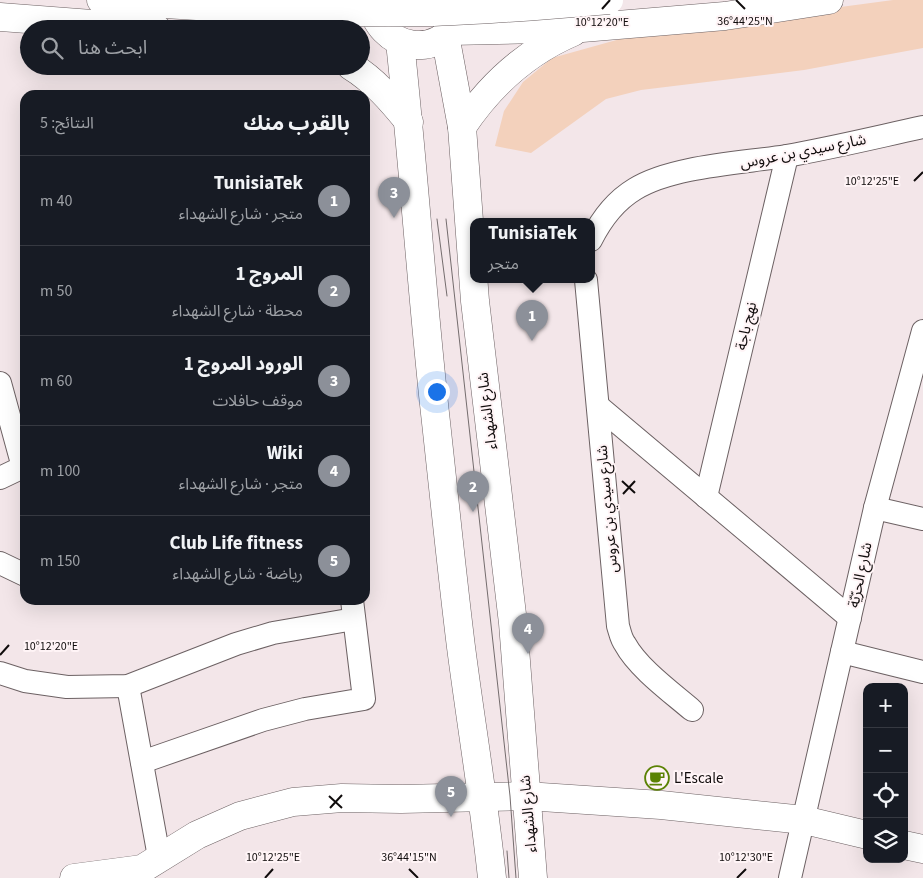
<!DOCTYPE html>
<html lang="ar">
<head>
<meta charset="utf-8">
<style>
  :root { --surface:#171b24; --page:#242831; --text:#f1f3f6; --muted:#9ea1a6; --line:#363941; --accent:#8c9099 }
  body { margin:0; font-family:"Source Sans 3","Noto Sans Arabic",sans-serif; background:var(--page); color:var(--text); direction:rtl }
  .controls { position:absolute; right:15px; bottom:15px; display:grid; overflow:hidden; border-radius:10px; box-shadow:0 5px 20px #0002 }
  .controls button { width:45px; height:45px; display:grid; place-items:center; padding:0; border:0; border-bottom:1px solid var(--line); background:var(--surface); color:var(--text); font:25px sans-serif }
  .you { position:absolute; left:436px; top:391px; width:18px; height:18px; margin:-12px; border:4px solid #fff; border-radius:50%; background:#1a73e8; box-shadow:0 0 0 8px #1a73e833 }
  .badge { display:grid; place-items:center; width:32px; height:32px; border-radius:50%; background:var(--accent); color:#fff; font-size:16px; font-weight:700 }
  .pin { position:absolute; translate:-50% -41px; filter:drop-shadow(0 1px 2px #0008) }
  .pin::after { content:''; position:absolute; top:26px; width:18px; height:15px; background:inherit; clip-path:polygon(0 0,100% 0,50% 100%) }
  .popup { position:absolute; left:470px; top:218px; width:125px; height:65px; box-sizing:border-box; display:grid; place-content:center; border-radius:10px; background:var(--surface); filter:drop-shadow(0 1px 4px #0005); font-size:16px; white-space:nowrap; color:var(--muted) }
  .popup b { font-size:19px; color:var(--text) }
  .popup::after { content:''; position:absolute; left:50%; top:100%; margin-left:-10px; border:10px solid transparent; border-top-color:var(--surface) }
  .list { margin:0; padding:0; list-style:none }
  h2 { display:flex; justify-content:space-between; align-items:center; height:65px; margin:0; padding:0 20px; font-size:21px }
  h2 small { font-size:16px; font-weight:400; color:var(--muted) }
  .list li { display:grid; grid-template-columns:32px 1fr auto; gap:15px; align-items:center; box-sizing:border-box; height:90px; padding:0 20px; border-top:1px solid var(--line) }
  .list b { display:block; font-size:19px; white-space:nowrap }
  .list p { margin:0; font-size:16px; white-space:nowrap; color:var(--muted) }
  .list em { font-size:16px; font-style:normal; color:var(--muted) }
  .icon { flex:none; width:28px; height:28px; fill:none; stroke:currentColor; stroke-width:2; stroke-linecap:round; stroke-linejoin:round }
  .map { position:relative; flex:none; width:923px; height:878px; overflow:hidden; direction:ltr }
  .search { position:absolute; background:var(--surface); box-shadow:0 5px 20px #0002; left:20px; top:20px; width:350px; height:55px; display:flex; align-items:center; gap:12px; box-sizing:border-box; padding:0 18px; border-radius:28px; color:var(--muted); font-size:19px }
  .panel { position:absolute; background:var(--surface); box-shadow:0 5px 20px #0002; left:20px; top:90px; width:350px; height:515px; border-radius:15px; direction:rtl }
  .map>svg:first-child { display:block }
</style>
</head>
<body>
<div class="map">
<svg width="923" height="878" viewBox="0 0 923 878">
  <rect width="100%" height="100%" fill="#f3e6e9"/>
  <polygon fill="#f3d1bc" points="893,0 923,0 923,48 804,70 641,90 606,99 531,153 495,146 504,111 523,82 552,58 638,34"/>
  <g fill="none" stroke-linecap="round" stroke-linejoin="round">
    <g stroke="#6c6163" stroke-width="24">
      <g id="street">
        <path d="M591,240C601,220 615,201 635,189C672,166 742,163 786,156C832,148 877,137 923,127"/>
        <path d="M586,280L618,626C620,632 621,639 625,644C638,668 671,692 692,710"/>
        <polyline points="0,383 23,467 25,468"/>
        <polyline points="598,406 850,618"/>
        <polyline points="0,478 23,467"/>
        <polyline points="706,497 787,156"/>
        <polyline points="875,508 923,519"/>
        <polyline points="0,563 25,575"/>
        <polyline points="842,652 923,672"/>
        <polyline points="0,673 25,681 67,687 128,686 236,644 273,633 354,619"/>
        <polyline points="128,686 159,857"/>
        <polyline points="142,762 263,720 305,709 364,699 352,600"/>
        <polyline points="790,878 875,508 923,331"/>
      </g>
    </g>
    <g stroke="#6c6163" stroke-width="29">
      <g id="secondary">
        <polyline points="445,35 462,127 475,301 513,623 533,878"/>
        <path d="M400,42C413,162 421,283 434,404C443,485 451,566 461,647C471,724 484,801 492,878"/>
        <polyline points="904,845 923,849"/>
        <polyline points="74,878 142,869 197,835 240,816 293,802 342,798 401,799 526,796 661,805 804,820 867,835"/>
      </g>
    </g>
    <g stroke="#6c6163" stroke-width="29">
      <g id="highway">
        <polyline points="101,0 259,10"/>
        <path d="M371,0C377,51 442,62 459,16"/>
        <polyline points="0,17 157,29"/>
        <polyline points="450,31 582,28 725,16 829,0"/>
        <path d="M351,66C374,80 392,101 409,122"/>
        <path d="M462,127C490,85 526,52 573,32"/>
      </g>
    </g>
    <use href="#street" stroke="#fff" stroke-width="22"/>
    <use href="#secondary" stroke="#fff" stroke-width="28"/>
    <use href="#highway" stroke="#fff" stroke-width="28"/>
    <g stroke="#746c6d" stroke-width="1">
      <polyline points="437,219 447,296"/>
      <polyline points="446,219 510,796 516,878"/>
      <polyline points="507,851 509,878"/>
    </g>
    <g stroke="#6c6163" stroke-width="29" stroke-linecap="butt">
      <path id="highway-bridge" d="M259,10C318,12 376,13 434,12C493,10 551,5 609,0"/>
    </g>
    <use href="#highway-bridge" stroke="#fff" stroke-width="28"/>
  </g>
  <path fill="none" stroke="#100c0c" stroke-width="2" d="M736,0L745,9M602,9L610,0M914,181L923,172M622,481L635,493M623,494L635,481M0,655L9,645M329,796L342,808M330,808L342,795M409,869L418,878M265,878L273,869M737,878L746,869"/>
  <defs>
    <g id="cafe-ring" transform="scale(1.25)"><circle r="9.5" fill="#fff4f6" stroke="#5b8204" stroke-width="1.5"/><path d="M-5.5-4.5H6V0H3Q3 3.5 0 3.5H-2.5Q-5.5 3.5-5.5 0ZM3-3.2v2h1.7v-2ZM-6 4.5H4V6H-6Z" fill="#5b8204"/></g>
  </defs>
  <g fill-rule="evenodd">
    <use href="#cafe-ring" x="657" y="778"/>
  </g>
  <g text-anchor="middle" stroke-width="4" stroke-linejoin="round" paint-order="stroke">
    <g font-size="15" fill="#100c0c" stroke="#fff4f6">
      <text transform="translate(803 151) rotate(-11)" y="5">شارع سيدي بن عروس</text>
      <text transform="translate(746 326) rotate(-77)" y="5">نهج باجة</text>
      <text transform="translate(487 411) rotate(-97)" y="5">شارع الشهداء</text>
      <text transform="translate(607 509) rotate(-95)" y="5">شارع سيدي بن عروس</text>
      <text transform="translate(860 575) rotate(-78)" y="5">شارع الحرّيّة</text>
      <text transform="translate(528 814) rotate(-95)" y="5">شارع الشهداء</text>
    </g>
    <g font-size="15" fill="#100c0c" stroke="#fff4f6" text-anchor="start">
      <text x="674" y="783">L'Escale</text>
    </g>
  </g>
  <g font-size="12" text-anchor="middle" fill="#100c0c" stroke="#fff4f6" stroke-width="4" stroke-linejoin="round" paint-order="stroke">
    <text x="745" y="25">36°44'25"N</text>
    <text x="602" y="26">10°12'20"E</text>
    <text x="872" y="185">10°12'25"E</text>
    <text x="51" y="650">10°12'20"E</text>
    <text x="273" y="861">10°12'25"E</text>
    <text x="746" y="861">10°12'30"E</text>
    <text x="409" y="861">36°44'15"N</text>
  </g>
</svg>
<div class="controls">
<button>+</button>
<button>−</button>
<button><svg class="icon" aria-label="locate" viewBox="0 0 24 24"><circle cx="12" cy="12" r="6"/><path d="M12 2v4M12 18v4M2 12h4M18 12h4"/></svg></button>
<button><svg class="icon" aria-label="layers" viewBox="0 0 24 24"><path d="M12 4l9 5-9 5-9-5zM3 14l9 5 9-5"/></svg></button>
</div>
<div class="you"></div>
<div class="pin badge" style="left:532px;top:341px">1</div>
<div class="popup"><b>TunisiaTek</b>متجر</div>
<div class="pin badge" style="left:473px;top:512px">2</div>
<div class="pin badge" style="left:394px;top:218px">3</div>
<div class="pin badge" style="left:528px;top:654px">4</div>
<div class="pin badge" style="left:451px;top:817px">5</div>
<div class="search"><svg class="icon" aria-label="search" viewBox="0 0 24 24"><circle cx="10" cy="10" r="6"/><path d="M15 15l6 6"/></svg>ابحث هنا</div>
<section class="panel">
<h2>بالقرب منك<small>النتائج: 5</small></h2>
<ul class="list">
<li><span class="badge">1</span><div><b>TunisiaTek</b><p>متجر · شارع الشهداء</p></div><em>40 m</em></li>
<li><span class="badge">2</span><div><b>المروج 1</b><p>محطة · شارع الشهداء</p></div><em>50 m</em></li>
<li><span class="badge">3</span><div><b>الورود المروج 1</b><p>موقف حافلات</p></div><em>60 m</em></li>
<li><span class="badge">4</span><div><b>Wiki</b><p>متجر · شارع الشهداء</p></div><em>100 m</em></li>
<li><span class="badge">5</span><div><b>Club Life fitness</b><p>رياضة · شارع الشهداء</p></div><em>150 m</em></li>
</ul>
</section>
</div>
</body>
</html>
